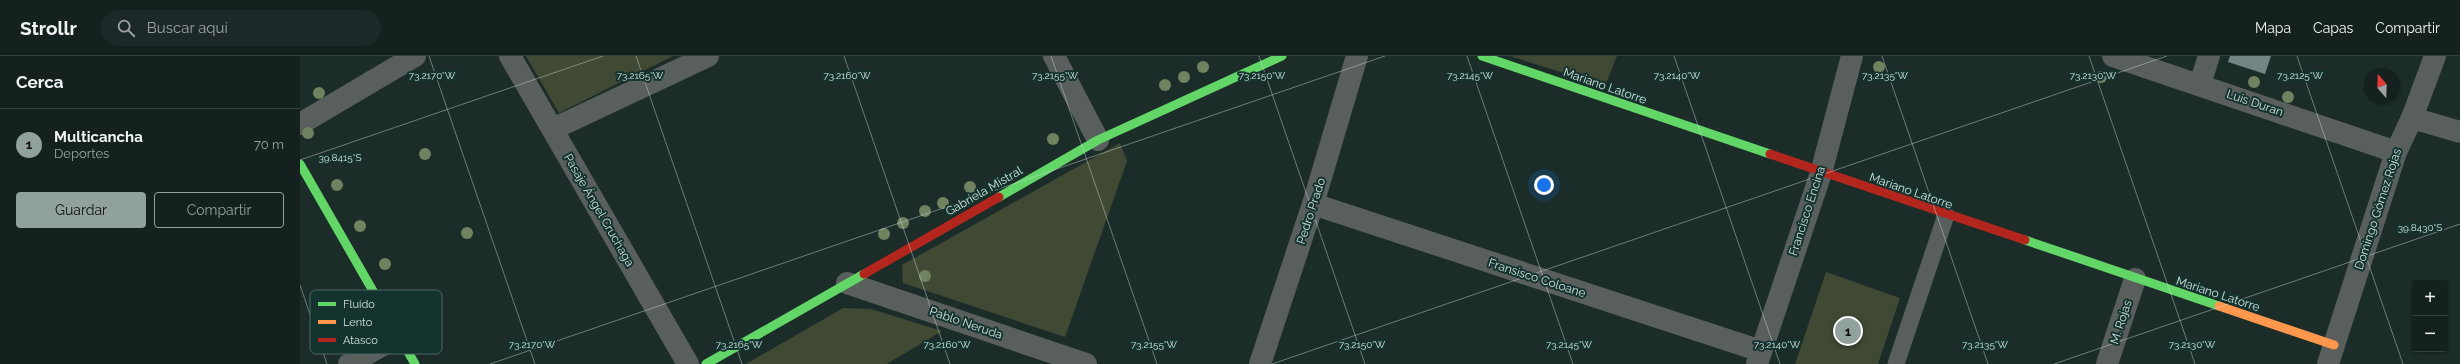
<!DOCTYPE html>
<html lang="es">
<head>
<meta charset="utf-8">
<style>
  :root { --surface:#14211f; --page:#1d2928; --text:#f1f3f6; --muted:#9da3a4; --line:#333e3d; --accent:#90a19e }
  body { margin:0; font-family:Raleway,sans-serif; background:var(--page); color:var(--text) }
  .controls { position:absolute; right:12px; bottom:12px; display:grid; overflow:hidden; border-radius:4px; box-shadow:0 1px 3px #0004 }
  .controls button { width:36px; height:36px; display:grid; place-items:center; padding:0; border:0; border-bottom:1px solid var(--line); background:var(--surface); color:var(--text); font:20px sans-serif }
  .compass { position:absolute; left:2064px; top:12px; width:36px; height:36px; border-radius:50%; background:var(--surface); box-shadow:0 1px 3px #0004; rotate:341deg }
  .you { position:absolute; left:1244px; top:129px; width:14px; height:14px; margin:-10px; border:3px solid #fff; border-radius:50%; background:#1a73e8; box-shadow:0 0 0 6px #1a73e833 }
  .badge { display:grid; place-items:center; width:26px; height:26px; border-radius:50%; background:var(--accent); color:#111; font-size:13px; font-weight:700 }
  .pin { position:absolute; translate:-50% -50%; border:2px solid #fff; box-shadow:0 1px 4px #0006 }
  .list { margin:0; padding:0; list-style:none }
  h2 { display:flex; justify-content:space-between; align-items:center; height:52px; margin:0; padding:0 16px; font-size:17px }
  h2 small { font-size:13px; font-weight:400; color:var(--muted) }
  .list li { display:grid; grid-template-columns:26px 1fr auto; gap:12px; align-items:center; box-sizing:border-box; height:72px; padding:0 16px; border-top:1px solid var(--line) }
  .list b { display:block; font-size:15px; white-space:nowrap }
  .list p { margin:0; font-size:13px; white-space:nowrap; color:var(--muted) }
  .list em { font-size:13px; font-style:normal; color:var(--muted) }
  .actions { display:flex; gap:8px; padding:12px 16px }
  .actions a { flex:1; padding:9px 0; border:1px solid var(--accent); border-radius:4px; text-align:center; font-size:14px; color:var(--accent) }
  .actions .main { background:var(--accent); color:#111 }
  .icon { flex:none; width:22px; height:22px; fill:none; stroke:currentColor; stroke-width:2; stroke-linecap:round; stroke-linejoin:round }
  .map { position:relative; flex:none; width:2160px; height:308px; overflow:hidden }
  header { display:flex; align-items:center; gap:24px; box-sizing:border-box; height:56px; padding:0 20px; background:var(--surface); border-bottom:1px solid var(--line) }
  header strong { font-size:19px }
  nav { display:flex; gap:22px; margin-inline-start:auto; font-size:14px }
  .search { width:280px; height:36px; background:var(--page); display:flex; align-items:center; gap:10px; box-sizing:border-box; padding:0 14px; border-radius:22px; color:var(--muted); font-size:15px }
  main { display:flex }
  aside { flex:1; background:var(--surface) }
  .map>svg:first-child { display:block }
</style>
</head>
<body>
<header>
<strong>Strollr</strong>
<div class="search"><svg class="icon" aria-label="search" viewBox="0 0 24 24"><circle cx="10" cy="10" r="6"/><path d="M15 15l6 6"/></svg>Buscar aquí</div>
<nav><a>Mapa</a><a>Capas</a><a>Compartir</a></nav>
</header>
<main>
<aside>
<h2>Cerca<small></small></h2>
<ul class="list">
<li><span class="badge">1</span><div><b>Multicancha</b><p>Deportes</p></div><em>70 m</em></li>
</ul>
<div class="actions"><a class="main">Guardar</a><a>Compartir</a></div>
</aside>
<div class="map">
<svg width="2160" height="308" viewBox="0 0 2160 308">
  <rect width="100%" height="100%" fill="#1b2c29"/>
  <g fill="#404934">
    <polygon points="226,0 373,0 259,57"/>
    <polygon points="1210,0 1317,0 1305,30"/>
    <polygon points="820,87 827,105 765,281 603,227 602,209"/>
    <polygon points="1526,216 1600,242 1578,308 1495,308"/>
    <polygon points="543,252 571,253 642,275 587,308 446,308"/>
  </g>
  <polygon fill="#748585" points="1930,0 1971,0 1965,18 1928,6"/>
  <g fill="none" stroke-linecap="round" stroke-linejoin="round">
    <polyline stroke="#595f5c" stroke-width="17" points="1596,308 1646,159"/>
    <g stroke="#595f5c" stroke-width="22">
      <polyline points="210,0 388,308"/>
      <polyline points="754,0 798,84"/>
      <polyline points="1813,0 2096,96"/>
      <polyline points="1900,28 1909,0"/>
      <polyline points="2112,62 2160,76"/>
      <polyline points="0,68 115,0"/>
      <polyline points="253,73 408,0"/>
      <polyline points="1013,148 1461,295"/>
      <polyline points="547,227 786,308"/>
      <polyline points="49,308 99,280"/>
      <polyline points="960,308 1013,148 1057,0"/>
      <polyline points="1457,308 1521,117 1552,0"/>
      <polyline points="1807,308 1835,223"/>
      <polyline points="2028,308 2096,96 2112,62 2135,0"/>
    </g>
    <g stroke="#63d668" stroke-width="9">
      <polyline points="1182,0 1470,98"/>
      <polyline points="0,108 115,308"/>
      <polyline points="699,141 798,84 982,0"/>
      <polyline points="1725,184 1919,250"/>
      <polyline points="406,308 564,218"/>
    </g>
    <polyline stroke="#ff974d" stroke-width="9" points="1919,250 2034,289"/>
    <g stroke="#b3261e" stroke-width="9">
      <polyline points="1470,98 1725,184"/>
      <polyline points="564,218 699,141"/>
    </g>
  </g>
  <g fill="#708260">
    <circle cx="903" cy="11" r="6"/>
    <circle cx="1579" cy="11" r="6"/>
    <circle cx="884" cy="21" r="6"/>
    <circle cx="1801" cy="21" r="6"/>
    <circle cx="1954" cy="26" r="6"/>
    <circle cx="865" cy="29" r="6"/>
    <circle cx="19" cy="37" r="6"/>
    <circle cx="1988" cy="41" r="6"/>
    <circle cx="8" cy="77" r="6"/>
    <circle cx="753" cy="83" r="6"/>
    <circle cx="125" cy="98" r="6"/>
    <circle cx="37" cy="129" r="6"/>
    <circle cx="670" cy="131" r="6"/>
    <circle cx="643" cy="147" r="6"/>
    <circle cx="625" cy="155" r="6"/>
    <circle cx="603" cy="167" r="6"/>
    <circle cx="60" cy="170" r="6"/>
    <circle cx="167" cy="177" r="6"/>
    <circle cx="584" cy="178" r="6"/>
    <circle cx="85" cy="208" r="6"/>
    <circle cx="625" cy="220" r="6"/>
  </g>
  <path fill="none" stroke="#cfe0dd" stroke-width="1" stroke-opacity="0.45" d="M129,0L235,308M336,0L442,308M544,0L650,308M751,0L857,308M959,0L1065,308M1167,0L1273,308M1374,0L1480,308M1582,0L1688,308M1789,0L1895,308M1997,0L2103,308M0,104L303,0M0,229L27,308M190,308L1085,0M972,308L1867,0M1754,308L2160,168"/>
  <g text-anchor="middle" stroke-width="4" stroke-linejoin="round" paint-order="stroke">
    <g font-size="12" fill="#cfe0dd" stroke="#14332e">
      <text transform="translate(1305 30) rotate(19)" y="4">Mariano Latorre</text>
      <text transform="translate(1955 47) rotate(19)" y="4">Luis Duran</text>
      <text transform="translate(684 135) rotate(-30)" y="4">Gabriela Mistral</text>
      <text transform="translate(1611 135) rotate(19)" y="4">Mariano Latorre</text>
      <text transform="translate(2078 153) rotate(-72)" y="4">Domingo Gómez Rojas</text>
      <text transform="translate(299 154) rotate(60)" y="4">Pasaje Ángel Cruchaga</text>
      <text transform="translate(1011 155) rotate(-72)" y="4">Pedro Prado</text>
      <text transform="translate(1507 155) rotate(-72)" y="4">Francisco Encina</text>
      <text transform="translate(1237 222) rotate(18)" y="4">Fransisco Coloane</text>
      <text transform="translate(1918 238) rotate(18)" y="4">Mariano Latorre</text>
      <text transform="translate(1821 266) rotate(-72)" y="4">M. Rojas</text>
      <text transform="translate(666 267) rotate(19)" y="4">Pablo Neruda</text>
    </g>
  </g>
  <rect x="10" y="234" width="132" height="64" rx="6" fill="#14332e" stroke="#4c6763" stroke-width="1"/>
  <rect x="18" y="246" width="18" height="4" fill="#63d668"/>
  <rect x="18" y="264" width="18" height="4" fill="#ff974d"/>
  <rect x="18" y="282" width="18" height="4" fill="#b3261e"/>
  <g font-size="11" fill="#cfe0dd">
    <text x="43" y="252">Fluido</text>
    <text x="43" y="270">Lento</text>
    <text x="43" y="288">Atasco</text>
  </g>
  <g font-size="10" text-anchor="middle" fill="#cfe0dd" stroke="#14332e" stroke-width="4" stroke-linejoin="round" paint-order="stroke">
    <text x="340" y="23">73.2165°W</text>
    <text x="547" y="23">73.2160°W</text>
    <text x="962" y="23">73.2150°W</text>
    <text x="1377" y="23">73.2140°W</text>
    <text x="1585" y="23">73.2135°W</text>
    <text x="1793" y="23">73.2130°W</text>
    <text x="2000" y="23">73.2125°W</text>
    <text x="132" y="23">73.2170°W</text>
    <text x="755" y="23">73.2155°W</text>
    <text x="1170" y="23">73.2145°W</text>
    <text x="40" y="105">39.8415°S</text>
    <text x="2120" y="175">39.8430°S</text>
    <text x="232" y="292">73.2170°W</text>
    <text x="439" y="292">73.2165°W</text>
    <text x="647" y="292">73.2160°W</text>
    <text x="854" y="292">73.2155°W</text>
    <text x="1062" y="292">73.2150°W</text>
    <text x="1269" y="292">73.2145°W</text>
    <text x="1477" y="292">73.2140°W</text>
    <text x="1685" y="292">73.2135°W</text>
    <text x="1892" y="292">73.2130°W</text>
  </g>
</svg>
<div class="controls">
<button>+</button>
<button>−</button>
</div>
<svg class="compass" viewBox="-18 -18 36 36"><path d="M0-13l5 13h-10z" fill="#e53935"/><path d="M0 13l5-13h-10z" fill="#9da3a4"/></svg>
<div class="you"></div>
<div class="pin badge" style="left:1548px;top:275px">1</div>
</div>
</main>
</body>
</html>
